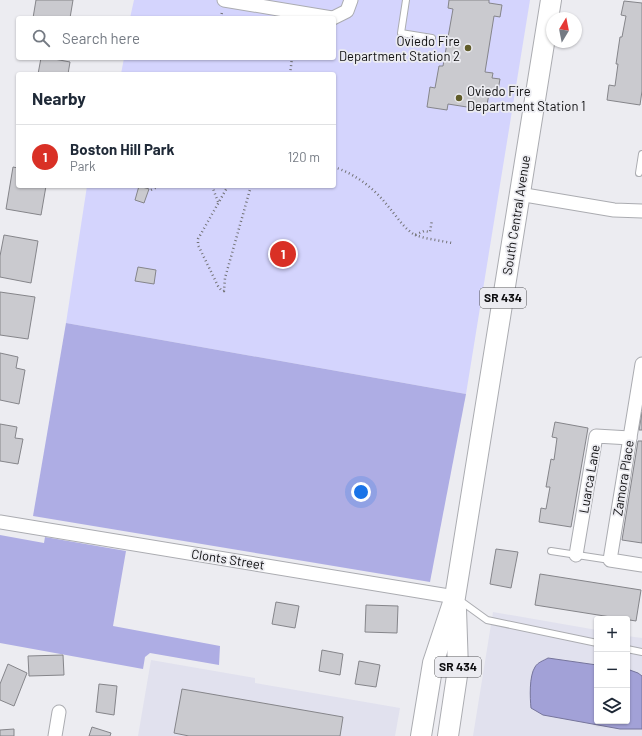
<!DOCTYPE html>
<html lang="en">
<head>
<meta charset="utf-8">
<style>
  :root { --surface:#fff; --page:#f6f6f7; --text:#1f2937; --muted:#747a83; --line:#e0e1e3; --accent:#d93025 }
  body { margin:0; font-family:Barlow,sans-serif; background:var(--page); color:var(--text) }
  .controls { position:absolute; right:12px; bottom:12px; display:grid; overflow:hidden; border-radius:4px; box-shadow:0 1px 3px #0004 }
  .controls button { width:36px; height:36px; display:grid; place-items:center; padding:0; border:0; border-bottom:1px solid var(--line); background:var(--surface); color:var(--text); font:20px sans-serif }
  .compass { position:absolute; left:546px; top:12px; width:36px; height:36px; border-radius:50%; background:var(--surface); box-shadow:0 1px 3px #0004; rotate:10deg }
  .you { position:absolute; left:361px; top:492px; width:14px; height:14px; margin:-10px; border:3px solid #fff; border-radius:50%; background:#1a73e8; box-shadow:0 0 0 6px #1a73e833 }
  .badge { display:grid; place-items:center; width:26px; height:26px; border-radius:50%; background:var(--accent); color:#fff; font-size:13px; font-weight:700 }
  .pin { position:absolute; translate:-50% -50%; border:2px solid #fff; box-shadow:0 1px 4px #0006 }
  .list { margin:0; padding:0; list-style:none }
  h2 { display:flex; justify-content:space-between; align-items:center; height:52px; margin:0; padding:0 16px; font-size:17px }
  h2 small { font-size:13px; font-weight:400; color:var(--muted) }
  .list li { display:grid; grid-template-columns:26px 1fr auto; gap:12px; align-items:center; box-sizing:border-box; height:64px; padding:0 16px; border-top:1px solid var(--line) }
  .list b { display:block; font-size:15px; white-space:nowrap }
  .list p { margin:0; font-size:13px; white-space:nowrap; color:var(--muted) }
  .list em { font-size:13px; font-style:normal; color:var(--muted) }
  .icon { flex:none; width:22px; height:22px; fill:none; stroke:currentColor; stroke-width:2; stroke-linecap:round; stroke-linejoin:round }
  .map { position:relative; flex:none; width:642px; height:736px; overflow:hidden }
  .search { position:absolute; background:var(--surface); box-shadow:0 1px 3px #0004; left:16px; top:16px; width:320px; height:44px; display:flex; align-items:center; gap:10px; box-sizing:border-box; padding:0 14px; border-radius:4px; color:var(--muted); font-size:15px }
  .panel { position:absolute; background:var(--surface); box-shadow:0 1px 3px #0004; left:16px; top:72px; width:320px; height:116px; border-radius:4px }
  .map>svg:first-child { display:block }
</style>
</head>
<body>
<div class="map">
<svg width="642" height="736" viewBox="0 0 642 736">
  <rect width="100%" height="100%" fill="#ececf1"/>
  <g fill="#e1e1ee">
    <polygon points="493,612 597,630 597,721 627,721 627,636 642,638 642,736 473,736"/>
    <polygon points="151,660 255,678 255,683 400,708 395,736 138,736"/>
  </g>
  <polygon fill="#d4d4fd" points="134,0 530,0 466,394 66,323 87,186 334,186 334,74 121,74 124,58 334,58 334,18 130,18"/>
  <g fill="#aeade4">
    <polygon points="66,323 466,394 430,582 33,516"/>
    <polygon points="0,535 44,543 45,537 126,551 113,626 220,646 219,665 150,653 145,657 143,669 0,643"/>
  </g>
  <path fill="#a2a1d7" stroke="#76759c" d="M548,658L597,665V721H627V669L638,673L642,676V729H620L543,715L531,708C530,698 529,676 535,667C538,662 543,661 548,658Z"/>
  <g fill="#cacacf" stroke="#85858a">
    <polygon points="36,0 73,0 70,18 33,18"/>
    <polygon points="449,0 489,0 489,3 502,5 500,17 494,16 485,72 493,73 492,78 500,79 497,96 489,94 486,110 448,104 447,110 427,107 430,87 435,88 439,66 443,66 453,9 448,8"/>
    <polygon points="624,1 642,3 642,91 640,105 607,100 609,85 615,86 618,64 616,64 620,37 622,37 626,16 621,15"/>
    <polygon points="41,58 49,58 70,62 68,74 38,74"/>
    <polygon points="13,167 18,168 18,186 46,186 41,215 6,209"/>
    <polygon points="139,186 149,189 144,203 135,200"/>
    <polygon points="4,235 38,241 31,283 0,277 0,256"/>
    <polygon points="138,267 156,270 154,284 135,281"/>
    <polygon points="0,292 35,297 28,339 0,335"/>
    <polygon points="0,353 18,357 16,368 25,370 19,404 0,400"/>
    <polygon points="642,412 642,430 639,430"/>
    <polygon points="555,422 588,428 571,527 539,522 541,508 546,509 550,487 546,487 551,459 554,460 557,438 552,437"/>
    <polygon points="0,424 17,427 15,438 23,439 18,464 0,461"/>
    <polygon points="638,441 642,441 642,543 622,540"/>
    <polygon points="496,549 518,552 511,588 490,584"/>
    <polygon points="540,574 641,590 636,621 535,605"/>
    <polygon points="276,602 299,606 295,628 272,624"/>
    <polygon points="366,605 398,606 397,633 365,632"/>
    <polygon points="322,650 343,654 340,675 319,671"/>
    <polygon points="63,655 64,675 29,676 28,656"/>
    <polygon points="359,661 380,665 376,687 355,684"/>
    <polygon points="8,664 27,673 14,706 0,700 0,684"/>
    <polygon points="99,684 117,686 114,715 96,712"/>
    <polygon points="182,689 343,717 340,736 189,736 174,733"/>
    <polygon points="92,727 111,733 110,736 89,736"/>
    <polygon points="14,729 14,736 0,736 0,730"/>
  </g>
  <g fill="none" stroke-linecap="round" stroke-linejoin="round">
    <g stroke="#abacb1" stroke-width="8">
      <g id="service">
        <polyline points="406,0 401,33 432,38"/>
        <polyline points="639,173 642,154"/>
        <polyline points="551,551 610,560"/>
        <polyline points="458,599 487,620 597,643"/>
        <polyline points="627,649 642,652"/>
      </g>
    </g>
    <g stroke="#abacb1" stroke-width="15">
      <g id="minor">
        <polyline points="224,0 332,18"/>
        <polyline points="333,18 347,11 351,0"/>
        <polyline points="519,194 614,210 642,211"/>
        <polyline points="642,364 610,560 642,565"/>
        <polyline points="0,522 455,597"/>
        <polyline points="576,555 596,436 630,438"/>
        <polyline points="55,736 59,712"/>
      </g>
    </g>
    <g stroke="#abacb1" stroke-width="22">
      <g id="primary">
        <polyline points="421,736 433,663 455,597 551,0"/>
        <polyline points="448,736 458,669 456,609"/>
      </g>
    </g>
    <g stroke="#737376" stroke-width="2.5" stroke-dasharray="1 3" stroke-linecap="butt">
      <polyline points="221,18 222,12"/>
      <polyline points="290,74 292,58"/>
      <path d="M334,167C355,174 374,188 387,205C396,215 403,228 415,235L424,231L430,232L432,220"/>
      <polyline points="212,186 218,202"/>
      <polyline points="228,186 198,239 198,245 218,286 221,290 224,291 225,278 251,186"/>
      <polyline points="151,190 159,186"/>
      <polyline points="415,235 425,238 452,243"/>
    </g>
    <use href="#service" stroke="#fff" stroke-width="6"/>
    <use href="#minor" stroke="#fff" stroke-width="13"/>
    <use href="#primary" stroke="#fff" stroke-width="20"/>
  </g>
  <g fill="#605c29" stroke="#ececf1" stroke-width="1.5">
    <circle cx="468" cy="48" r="4"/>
    <circle cx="459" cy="98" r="4"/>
  </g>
  <g text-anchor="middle" stroke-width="3.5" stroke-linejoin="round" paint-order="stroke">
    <g fill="#ececf1" stroke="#515154" stroke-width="1">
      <rect x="480" y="288" width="46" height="20" rx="3"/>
      <rect x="435" y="657" width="46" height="20" rx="3"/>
    </g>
    <g font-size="12" font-weight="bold" fill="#0f0f11">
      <text x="503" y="302">SR 434</text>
      <text x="458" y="671">SR 434</text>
    </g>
    <g font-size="13" fill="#0f0f11" stroke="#ececf1" text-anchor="end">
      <text x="460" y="46">Oviedo Fire<tspan x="460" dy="15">Department Station 2</tspan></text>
      <text x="467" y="96" text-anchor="start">Oviedo Fire<tspan x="467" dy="15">Department Station 1</tspan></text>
    </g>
    <g font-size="13" fill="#0f0f11" stroke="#ececf1">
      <text transform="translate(516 215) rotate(-81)" y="5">South Central Avenue</text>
      <text transform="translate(623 478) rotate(-81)" y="5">Zamora Place</text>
      <text transform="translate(589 479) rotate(-80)" y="5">Luarca Lane</text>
      <text transform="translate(228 559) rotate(9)" y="5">Clonts Street</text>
    </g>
  </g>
</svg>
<div class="controls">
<button>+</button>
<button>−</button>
<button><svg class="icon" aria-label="layers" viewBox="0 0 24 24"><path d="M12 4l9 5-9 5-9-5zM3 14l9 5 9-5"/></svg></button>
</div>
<svg class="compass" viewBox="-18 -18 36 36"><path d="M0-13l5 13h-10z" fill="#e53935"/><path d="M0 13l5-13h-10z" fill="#747a83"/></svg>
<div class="you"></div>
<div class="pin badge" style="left:283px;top:254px">1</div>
<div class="search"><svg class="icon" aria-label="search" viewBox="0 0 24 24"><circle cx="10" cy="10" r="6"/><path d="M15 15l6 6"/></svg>Search here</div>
<section class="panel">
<h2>Nearby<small></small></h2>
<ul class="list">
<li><span class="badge">1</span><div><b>Boston Hill Park</b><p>Park</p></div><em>120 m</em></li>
</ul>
</section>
</div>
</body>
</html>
